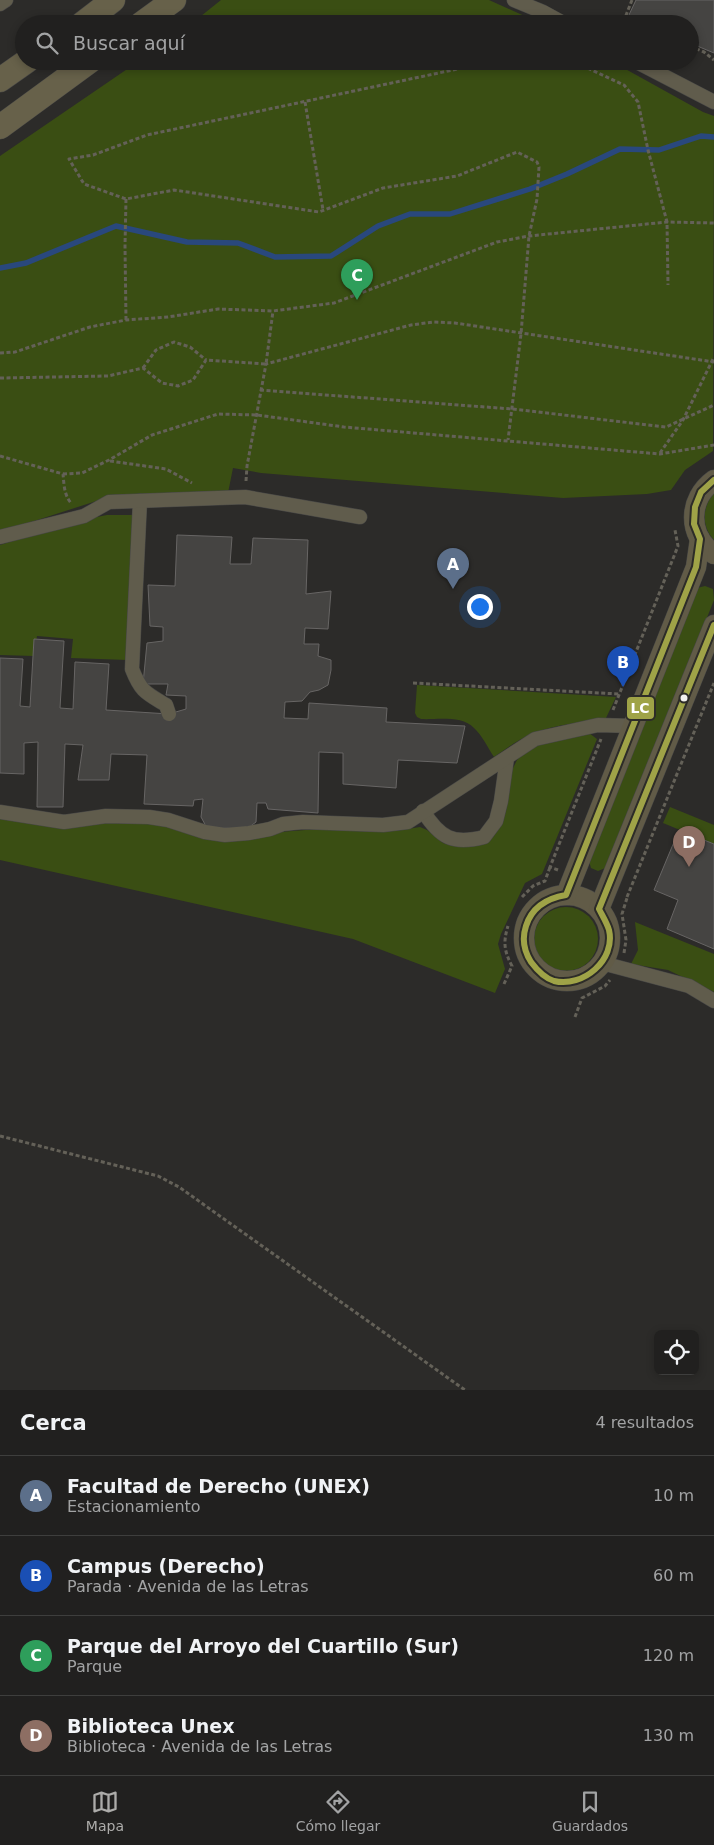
<!DOCTYPE html>
<html lang="es">
<head>
<meta charset="utf-8">
<style>
  :root { --surface:#21201f; --page:#292828; --text:#f1f3f6; --muted:#a2a3a4; --line:#3e3e3d; --accent:#adacaa }
  body { margin:0; font-family:"DejaVu Sans",sans-serif; background:var(--page); color:var(--text) }
  .controls { position:absolute; right:15px; bottom:15px; display:grid; overflow:hidden; border-radius:8px; box-shadow:0 2px 8px #0003 }
  .controls button { width:45px; height:45px; display:grid; place-items:center; padding:0; border:0; border-bottom:1px solid var(--line); background:var(--surface); color:var(--text); font:25px sans-serif }
  .you { position:absolute; left:479px; top:606px; width:18px; height:18px; margin:-12px; border:4px solid #fff; border-radius:50%; background:#1a73e8; box-shadow:0 0 0 8px #1a73e833 }
  .badge { display:grid; place-items:center; width:32px; height:32px; border-radius:50%; background:var(--accent); color:#fff; font-size:16px; font-weight:700 }
  .pin { position:absolute; translate:-50% -41px; filter:drop-shadow(0 1px 2px #0008) }
  .pin::after { content:''; position:absolute; top:26px; width:18px; height:15px; background:inherit; clip-path:polygon(0 0,100% 0,50% 100%) }
  .list { margin:0; padding:0; list-style:none }
  h2 { display:flex; justify-content:space-between; align-items:center; height:65px; margin:0; padding:0 20px; font-size:21px }
  h2 small { font-size:16px; font-weight:400; color:var(--muted) }
  .list li { display:grid; grid-template-columns:32px 1fr auto; gap:15px; align-items:center; box-sizing:border-box; height:80px; padding:0 20px; border-top:1px solid var(--line) }
  .list b { display:block; font-size:19px; white-space:nowrap }
  .list p { margin:0; font-size:16px; white-space:nowrap; color:var(--muted) }
  .list em { font-size:16px; font-style:normal; color:var(--muted) }
  .icon { flex:none; width:28px; height:28px; fill:none; stroke:currentColor; stroke-width:2; stroke-linecap:round; stroke-linejoin:round }
  .map { position:relative; flex:none; width:714px; height:1390px; overflow:hidden }
  .search { position:absolute; background:var(--surface); box-shadow:0 2px 8px #0003; left:15px; right:15px; top:15px; height:55px; display:flex; align-items:center; gap:12px; box-sizing:border-box; padding:0 18px; border-radius:28px; color:var(--muted); font-size:19px }
  .sheet { height:385px; background:var(--surface) }
  nav { display:flex; justify-content:space-around; align-items:center; box-sizing:border-box; height:70px; border-top:1px solid var(--line); background:var(--surface); font-size:14px; color:var(--muted) }
  nav a { display:grid; justify-items:center; gap:2px }
  nav .on { color:var(--accent) }
  .map>svg:first-child { display:block }
</style>
</head>
<body>
<div class="map">
<svg width="714" height="1390" viewBox="0 0 714 1390">
  <rect width="100%" height="100%" fill="#2c2b29"/>
  <g fill="#3a4e13">
    <polygon points="221,0 489,0 542,24 191,24"/>
    <polygon points="139,61 611,61 703,112 714,116 713,451 685,470 671,490 647,494 563,498 261,473 233,468 228,493 112,496 0,532 0,156"/>
    <path d="M714,493V540C701,526 702,507 714,493Z"/>
    <polygon points="107,515 133,515 127,634 128,660 71,658 73,639 37,636 34,656 0,655 0,545 77,521"/>
    <polygon points="705,586 713,589 714,600 608,867 598,871 591,868 589,861 697,588"/>
    <path d="M417,685L616,697L606,718C583,723 557,724 534,733C519,739 507,748 494,757C488,748 482,735 474,728C462,715 436,720 421,719L417,717L415,713Z"/>
    <polygon points="589,733 597,739 542,874 525,883 501,934 498,944 505,969 495,993 353,939 0,860 0,813 104,816 254,834 331,828 395,831 420,827 427,830 443,843 458,846 481,843 493,837 501,826 506,811 511,772 517,760 524,752 541,743"/>
    <polygon points="670,807 714,825 714,844 663,823"/>
    <circle cx="566" cy="939" r="32"/>
    <polygon points="635,922 714,954 714,992 668,970 631,964 638,950"/>
  </g>
  <g fill="none" stroke-linecap="round" stroke-linejoin="round">
    <polyline stroke="#29487d" stroke-width="5.5" points="0,268 26,263 116,226 187,242 238,243 275,257 331,256 378,226 410,214 450,214 530,189 567,174 620,149 659,150 701,136 714,137"/>
  </g>
  <g fill="#454442" stroke="#676564">
    <polygon points="636,0 714,0 714,53 690,43 690,24 643,24 628,17"/>
    <polygon points="177,535 232,537 230,564 251,564 253,538 308,540 306,594 331,591 328,629 305,628 304,644 319,644 318,656 331,660 331,670 328,685 319,690 310,692 302,701 285,702 284,718 308,719 309,703 387,708 386,722 465,726 457,763 398,760 396,788 343,784 343,753 319,752 318,813 268,809 266,803 257,803 256,822 248,828 207,828 201,817 203,799 194,800 193,806 144,804 147,755 111,754 109,780 78,780 83,745 65,744 63,807 37,807 38,742 24,743 24,774 0,773 0,658 23,659 20,706 30,707 34,639 64,641 60,708 73,709 75,662 109,664 106,710 169,714 186,709 186,696 166,695 168,684 143,684 147,643 163,641 163,627 150,626 148,585 175,586"/>
    <polygon points="679,830 714,844 714,949 667,929 678,900 654,890"/>
  </g>
  <g fill="none" stroke-linecap="round" stroke-linejoin="round">
    <g stroke="#474746" stroke-width="15">
      <g id="minor">
        <polyline points="514,0 543,12 565,24"/>
        <polyline points="0,4 6,0"/>
        <polyline points="635,61 714,102"/>
        <path d="M140,501L132,669C141,692 146,693 166,705L169,714"/>
        <polyline points="0,537 84,516 109,502 245,497 360,517"/>
        <path d="M423,811C440,838 453,845 484,837L496,821L501,801L507,758"/>
        <polyline points="0,812 64,822 106,816 149,817 168,820 205,832 225,835 249,833 270,829 283,824 303,822 383,825 408,822 535,739 598,725 633,726"/>
        <polyline points="602,963 689,986 714,1001"/>
      </g>
    </g>
    <g stroke="#474746" stroke-width="21">
      <g id="secondary">
        <path d="M714,480C688,499 687,535 714,554"/>
        <circle cx="567" cy="938" r="43"/>
        <polyline points="566,895 696,567 700,539"/>
        <polyline points="599,909 714,625"/>
      </g>
    </g>
    <g stroke="#474746" stroke-width="25">
      <g id="trunk">
        <polyline points="82,24 113,0"/>
        <polyline points="141,24 174,0"/>
        <polyline points="0,80 27,61"/>
        <polyline points="0,127 90,61"/>
      </g>
    </g>
    <g stroke="#646158" stroke-width="3" stroke-dasharray="4 2.5" stroke-linecap="butt">
      <polyline points="632,0 625,18 638,24"/>
      <polyline points="690,46 704,52 714,60"/>
      <polyline points="495,61 147,135 93,155 69,159 84,184 126,199 174,190 319,212 383,188 457,176 517,152 537,162 539,167 537,199 529,236 521,334 508,440"/>
      <polyline points="577,61 583,66 624,85 638,102 648,150 667,222 668,285"/>
      <polyline points="305,102 323,210"/>
      <polyline points="126,320 125,246 126,199"/>
      <polyline points="0,353 15,352 90,327 126,320 168,317 218,309 273,311 334,303 497,242 529,236 667,222 714,223"/>
      <polyline points="143,368 156,350 174,342 190,347 206,360"/>
      <polyline points="0,378 108,376 143,368 162,383 178,386 193,380 206,360 266,364 273,311"/>
      <polyline points="260,390 512,409 666,427 714,405"/>
      <polyline points="660,453 683,420 714,357"/>
      <path d="M0,456L63,474C64,484 64,495 71,503"/>
      <polyline points="110,461 166,469 192,483"/>
      <polyline points="63,474 82,473 109,460 152,435 218,414 257,415 344,427 660,454 714,445"/>
      <polyline points="246,481 247,466 266,364 411,325 433,322 455,323 714,362"/>
      <polyline points="413,683 619,694"/>
      <polyline points="613,710 678,546 675,530"/>
      <polyline points="558,870 550,867 601,739"/>
      <polyline points="522,897 533,886 545,881 550,867"/>
      <polyline points="627,897 714,683"/>
      <polyline points="624,953 626,940 622,914 627,898"/>
      <path d="M504,984L512,966C504,951 503,942 508,926"/>
      <polyline points="575,1017 582,998 605,986 610,980"/>
      <polyline points="0,1136 158,1176 179,1187 465,1390"/>
    </g>
    <use href="#minor" stroke="#605c4c" stroke-width="14"/>
    <use href="#secondary" stroke="#615b47" stroke-width="20"/>
    <use href="#trunk" stroke="#67614a" stroke-width="24"/>
    <g stroke="#2d2c28" stroke-width="10">
      <path id="bus-1" d="M714,480L701,492L695,507L694,524L700,539L696,567L566,895C548,898 532,907 526,926C522,938 524,951 531,962C537,970 544,978 554,981C583,988 616,960 609,930C607,923 602,915 599,909L714,625"/>
    </g>
    <use href="#bus-1" stroke="#9fa347" stroke-width="6"/>
  </g>
  <circle fill="#f2f1ef" stroke="#2d2c28" stroke-width="2" cx="684" cy="698" r="4.5"/>
  <rect stroke="#2d2c28" stroke-width="2" x="626" y="696" width="29" height="24" rx="5" fill="#9fa347"/>
  <g font-size="14" text-anchor="middle" font-weight="bold" fill="#fff">
    <text x="640" y="713">LC</text>
  </g>
</svg>
<div class="controls">
<button><svg class="icon" aria-label="locate" viewBox="0 0 24 24"><circle cx="12" cy="12" r="6"/><path d="M12 2v4M12 18v4M2 12h4M18 12h4"/></svg></button>
</div>
<div class="you"></div>
<div class="pin badge" style="left:453px;top:589px;background:#5c6f8a">A</div>
<div class="pin badge" style="left:623px;top:687px;background:#1a4fb4">B</div>
<div class="pin badge" style="left:357px;top:300px;background:#2e9e5b">C</div>
<div class="pin badge" style="left:689px;top:867px;background:#8d6e63">D</div>
<div class="search"><svg class="icon" aria-label="search" viewBox="0 0 24 24"><circle cx="10" cy="10" r="6"/><path d="M15 15l6 6"/></svg>Buscar aquí</div>
</div>
<section class="sheet">
<h2>Cerca<small>4 resultados</small></h2>
<ul class="list">
<li><span class="badge" style="background:#5c6f8a">A</span><div><b>Facultad de Derecho (UNEX)</b><p>Estacionamiento</p></div><em>10 m</em></li>
<li><span class="badge" style="background:#1a4fb4">B</span><div><b>Campus (Derecho)</b><p>Parada · Avenida de las Letras</p></div><em>60 m</em></li>
<li><span class="badge" style="background:#2e9e5b">C</span><div><b>Parque del Arroyo del Cuartillo (Sur)</b><p>Parque</p></div><em>120 m</em></li>
<li><span class="badge" style="background:#8d6e63">D</span><div><b>Biblioteca Unex</b><p>Biblioteca · Avenida de las Letras</p></div><em>130 m</em></li>
</ul>
</section>
<nav>
<a class="on"><svg class="icon" aria-label="map" viewBox="0 0 24 24"><path d="M3 6l6-2 6 2 6-2v14l-6 2-6-2-6 2zM9 4v14M15 6v14"/></svg>Mapa</a>
<a><svg class="icon" aria-label="directions" viewBox="0 0 24 24"><path d="M12 3l9 9-9 9-9-9zM9 14v-3h6M13 9l2 2-2 2"/></svg>Cómo llegar</a>
<a><svg class="icon" aria-label="saved" viewBox="0 0 24 24"><path d="M7 4h10v16l-5-4-5 4z"/></svg>Guardados</a>
</nav>
</body>
</html>
